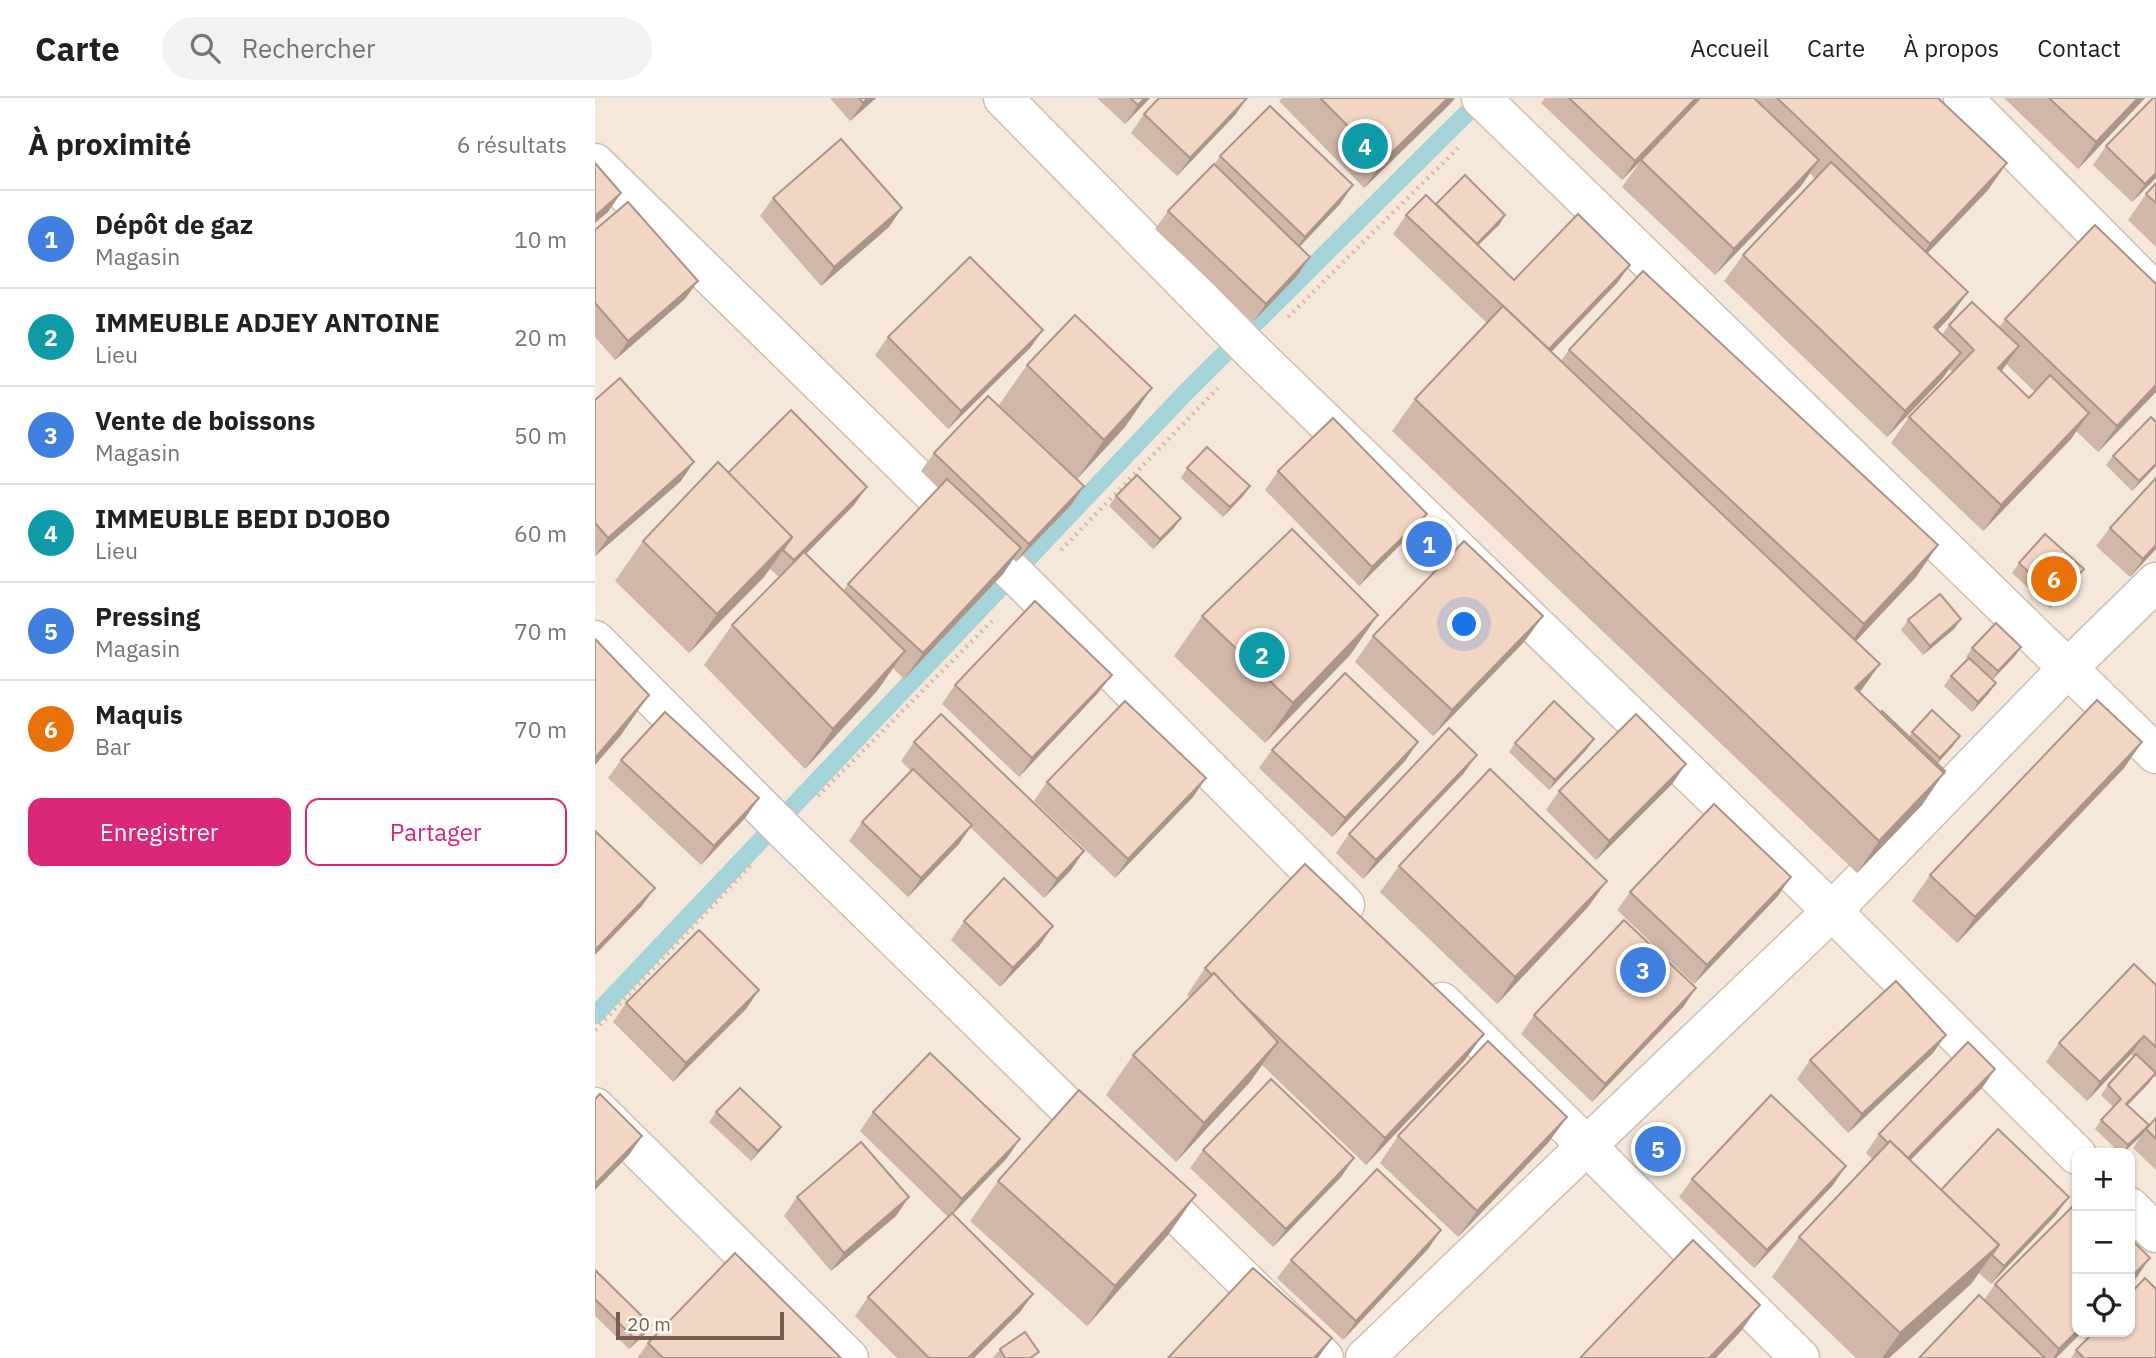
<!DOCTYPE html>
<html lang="fr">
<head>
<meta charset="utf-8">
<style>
  :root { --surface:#fff; --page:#f2f2f2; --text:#202124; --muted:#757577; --line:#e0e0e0; --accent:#db2777 }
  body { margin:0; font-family:"IBM Plex Sans",sans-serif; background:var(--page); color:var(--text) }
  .controls { position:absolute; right:21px; bottom:21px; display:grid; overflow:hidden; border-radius:14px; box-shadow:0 2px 5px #0004 }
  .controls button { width:63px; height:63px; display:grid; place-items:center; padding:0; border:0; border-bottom:2px solid var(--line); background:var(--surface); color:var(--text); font:35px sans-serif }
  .scale { position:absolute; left:21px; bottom:18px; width:168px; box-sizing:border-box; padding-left:7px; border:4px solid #7a5c4d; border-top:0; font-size:19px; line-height:24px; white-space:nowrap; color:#7a5c4d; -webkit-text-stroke:5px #fffaf3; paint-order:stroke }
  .you { position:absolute; left:870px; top:527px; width:24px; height:24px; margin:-18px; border:5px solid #fff; border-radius:50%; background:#1a73e8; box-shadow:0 0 0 10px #1a73e833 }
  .badge { display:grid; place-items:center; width:46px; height:46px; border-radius:50%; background:var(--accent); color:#fff; font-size:23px; font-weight:700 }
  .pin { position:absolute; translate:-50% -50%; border:4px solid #fff; box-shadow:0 2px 7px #0006 }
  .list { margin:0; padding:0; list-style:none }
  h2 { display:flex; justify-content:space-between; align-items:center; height:91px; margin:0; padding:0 28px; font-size:30px }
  h2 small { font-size:23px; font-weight:400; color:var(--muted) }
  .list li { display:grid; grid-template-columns:46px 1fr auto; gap:21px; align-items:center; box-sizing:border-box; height:98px; padding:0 28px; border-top:2px solid var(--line) }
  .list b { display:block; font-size:26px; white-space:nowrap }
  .list p { margin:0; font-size:23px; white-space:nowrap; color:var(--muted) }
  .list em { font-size:23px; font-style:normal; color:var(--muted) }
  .actions { display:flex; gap:14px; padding:21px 28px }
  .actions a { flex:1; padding:16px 0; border:2px solid var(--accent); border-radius:14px; text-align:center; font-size:24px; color:var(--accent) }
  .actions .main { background:var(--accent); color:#fff }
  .icon { flex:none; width:38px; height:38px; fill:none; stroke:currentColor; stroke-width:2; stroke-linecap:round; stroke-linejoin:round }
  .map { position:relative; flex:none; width:1561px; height:1260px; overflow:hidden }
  header { display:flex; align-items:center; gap:42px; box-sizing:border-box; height:98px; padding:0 35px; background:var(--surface); border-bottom:2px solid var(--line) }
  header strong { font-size:33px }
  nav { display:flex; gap:38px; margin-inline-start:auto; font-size:24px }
  .search { width:490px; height:63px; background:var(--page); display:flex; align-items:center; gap:18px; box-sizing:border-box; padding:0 24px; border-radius:38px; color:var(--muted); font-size:26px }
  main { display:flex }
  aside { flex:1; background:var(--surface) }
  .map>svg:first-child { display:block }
</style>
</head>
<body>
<header>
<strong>Carte</strong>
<div class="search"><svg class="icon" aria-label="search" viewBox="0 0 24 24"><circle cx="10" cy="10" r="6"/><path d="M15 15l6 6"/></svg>Rechercher</div>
<nav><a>Accueil</a><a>Carte</a><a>À propos</a><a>Contact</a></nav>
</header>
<main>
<aside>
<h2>À proximité<small>6 résultats</small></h2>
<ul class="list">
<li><span class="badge" style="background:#3f7fe0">1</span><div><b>Dépôt de gaz</b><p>Magasin</p></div><em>10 m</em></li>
<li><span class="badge" style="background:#0f9aa8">2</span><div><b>IMMEUBLE ADJEY ANTOINE</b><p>Lieu</p></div><em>20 m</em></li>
<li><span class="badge" style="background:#3f7fe0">3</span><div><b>Vente de boissons</b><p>Magasin</p></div><em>50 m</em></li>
<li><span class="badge" style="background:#0f9aa8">4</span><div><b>IMMEUBLE BEDI DJOBO</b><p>Lieu</p></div><em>60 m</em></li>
<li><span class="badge" style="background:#3f7fe0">5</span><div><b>Pressing</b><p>Magasin</p></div><em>70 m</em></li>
<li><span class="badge" style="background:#e8710a">6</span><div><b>Maquis</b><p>Bar</p></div><em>70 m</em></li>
</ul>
<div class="actions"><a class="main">Enregistrer</a><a>Partager</a></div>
</aside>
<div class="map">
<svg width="1561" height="1260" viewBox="0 0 1561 1260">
  <rect width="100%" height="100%" fill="#fdf6ec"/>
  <path fill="#f5e8da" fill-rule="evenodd" d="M0,0H1561V1260H0ZM1482,1055H1535V1234H1482Z"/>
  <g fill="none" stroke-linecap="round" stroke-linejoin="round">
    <polyline stroke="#a5d3da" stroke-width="18" points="0,917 591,294 887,0"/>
    <g stroke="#d1beb0" stroke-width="41">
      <g id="minor">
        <polyline points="408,0 658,254 1237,813 1482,1057"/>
        <polyline points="886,0 1561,656"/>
        <polyline points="1368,0 1561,195"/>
        <polyline points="0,65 432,488 750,807"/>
        <polyline points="0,542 189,732 506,1042"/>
        <polyline points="847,904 1205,1260"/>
        <polyline points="0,1009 254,1260"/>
        <polyline points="547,1082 729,1260"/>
        <polyline points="1535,1109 1561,1135"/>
        <polyline points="770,1260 1237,813 1474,569 1561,484"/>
      </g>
    </g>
    <g stroke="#d9b8a5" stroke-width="4.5" stroke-dasharray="2 5" stroke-linecap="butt">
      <polyline points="693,219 866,47"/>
      <polyline points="466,452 623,290"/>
      <polyline points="223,698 397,523"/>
      <polyline points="0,932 156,767"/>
    </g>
    <use href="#minor" stroke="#fff" stroke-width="38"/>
  </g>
  <g fill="#d1b7a8" fill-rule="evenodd">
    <polygon points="235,0 281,0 255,23"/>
    <polygon points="502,0 555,0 530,26"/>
    <polygon points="687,0 860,0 856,5 769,90 684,3"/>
    <path d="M950,0H1343L1393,92L1333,155L1373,194L1354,220L1342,233L1347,237L1354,227L1404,229L1410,221L1561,186V294L1503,354L1481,333L1476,341L1388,433L1296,345L1314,319L1358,274L1354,271L1347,281L1292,339L1129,183L1148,157L1220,81L1215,75L1206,88L1120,177L1027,89L1045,64L1027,82L946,5ZM1411,266L1440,294L1434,300L1406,273Z"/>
    <polygon points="1409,0 1550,0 1483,71"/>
    <polygon points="549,16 641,16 582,78 536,35"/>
    <polygon points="1511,48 1561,80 1537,104 1498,67"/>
    <polygon points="625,58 745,106 705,149 702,178 658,224 560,131 573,113 619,67"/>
    <polygon points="1561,85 1561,149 1533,122 1551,96"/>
    <polygon points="178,100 294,129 226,188 165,118"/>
    <polygon points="841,106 910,117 904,127 883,147 919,182 1035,167 1022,185 956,254 966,263 974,252 1321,479 1261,543 1285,566 1265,594 1286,615 1314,639 1317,634 1365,638 1358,648 1342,666 1327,707 1262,775 797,333 820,301 892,225 798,136 811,117"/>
    <polygon points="0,132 90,201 20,262 0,239"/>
    <polygon points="448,232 435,250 353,331 280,257 293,239"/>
    <polygon points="432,267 530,329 482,381 404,307"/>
    <polygon points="0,302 86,383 0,458"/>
    <polygon points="339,355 489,388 476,407 421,464 418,461 408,476 309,581 298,570 282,593 210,671 109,567 137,527 184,479 175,471 169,479 94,555 20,483 48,443 133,375 259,407 211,456 248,493 253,486 343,390 326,373"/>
    <polygon points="1518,358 1561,368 1537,393 1511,367"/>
    <polygon points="592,370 655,388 648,398 628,419 586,380"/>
    <polygon points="683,373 818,434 764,488 670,392"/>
    <polygon points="521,398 579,430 558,451 514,408"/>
    <polygon points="1515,430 1561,451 1535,479 1501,448"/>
    <polygon points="1424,465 1489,471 1482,481 1455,510 1417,475"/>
    <polygon points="783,517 755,557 670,645 579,558 607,518"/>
    <polygon points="948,518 929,544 838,638 760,564 778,538"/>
    <polygon points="1366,521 1359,531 1328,557 1306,532 1313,522"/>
    <polygon points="1426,549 1419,559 1397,582 1401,585 1394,595 1377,614 1349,588 1356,578 1373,561 1371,559 1377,550"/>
    <polygon points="360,587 503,595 424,679 347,606"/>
    <polygon points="999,641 992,651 954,692 914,654 920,645"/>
    <polygon points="319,644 476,772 449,800 375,729 364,746 313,799 254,743 267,724 316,673 306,663"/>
    <polygon points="1547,644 1529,670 1362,845 1317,803 1335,777"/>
    <polygon points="677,652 810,663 737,739 664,670"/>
    <polygon points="26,662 151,719 106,767 13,680"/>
    <polygon points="869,675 768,781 741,755 754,736"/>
    <polygon points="611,680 598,699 520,780 439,703 452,684"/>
    <polygon points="1078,685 1001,762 951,712 964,693"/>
    <polygon points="804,768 993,809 902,906 785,794"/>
    <polygon points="1035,794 1183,798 1099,886 1022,812"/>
    <polygon points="369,823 445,847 405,889 356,842"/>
    <polygon points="610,870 870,962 771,1067 667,967 655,984 581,1064 511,997 538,957 595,899 592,897"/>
    <polygon points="1561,887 1561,980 1559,978 1554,985 1533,1007 1551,1031 1561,1020 1561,1072 1538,1050 1547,1037 1528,1055 1525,1055 1500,1031 1506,1022 1518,1009 1506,997 1513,987 1539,959 1536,956 1492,1003 1451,964 1464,945"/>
    <polygon points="1101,890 1088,909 997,1004 926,936 939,917"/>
    <polygon points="31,905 151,911 78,984 18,924"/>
    <polygon points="1338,955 1253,1035 1202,981 1215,962"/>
    <polygon points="1400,971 1387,990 1315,1062 1346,1092 1461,1117 1396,1186 1384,1175 1376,1186 1294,1260 1261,1260 1177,1179 1204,1139 1278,1062 1271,1055 1284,1036"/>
    <polygon points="121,1014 186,1029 179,1038 156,1063 114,1024"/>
    <polygon points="278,1014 412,1060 358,1116 438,1196 425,1214 379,1260 302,1260 260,1218 273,1199 353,1119 265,1033"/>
    <polygon points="972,1019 953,1045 863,1139 785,1065 803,1038"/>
    <polygon points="608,1052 759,1060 746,1079 678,1149 595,1070"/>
    <polygon points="1251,1068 1238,1087 1159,1170 1084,1099 1097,1081"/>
    <polygon points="403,1083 573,1137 492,1228 375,1123"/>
    <polygon points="202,1099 301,1118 236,1173 189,1118"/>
    <polygon points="846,1132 833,1151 748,1242 682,1180 696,1162"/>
    <polygon points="0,1172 56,1227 49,1237 34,1251 0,1218"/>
    <polygon points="1400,1186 1487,1234 1461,1260 1324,1260 1389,1202"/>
    <polygon points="53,1245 246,1260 42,1260"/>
    <polygon points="405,1251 440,1260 398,1260"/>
    <polygon points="1481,1252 1561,1260 1476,1260"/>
  </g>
  <g fill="#aa9588">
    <polygon points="273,0 281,0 255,23 268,5"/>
    <polygon points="550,0 555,0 530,26 543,7"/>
    <polygon points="652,0 641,16 582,78 595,60"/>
    <polygon points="853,0 860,0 856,5 769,90 788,63"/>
    <polygon points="1101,0 1105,0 1027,82 1040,63"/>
    <polygon points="1543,0 1550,0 1483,71 1501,44"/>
    <polygon points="1224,62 1206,88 1120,177 1139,151"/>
    <polygon points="1412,65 1393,92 1316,172 1335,146"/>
    <polygon points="1561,75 1561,80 1537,104 1550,86"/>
    <polygon points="758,87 745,106 696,157 710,139"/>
    <polygon points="26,95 13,114 0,125 0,118"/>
    <polygon points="307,110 294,129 226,188 239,169"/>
    <polygon points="910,117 904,127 875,155 882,146"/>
    <polygon points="715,159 702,178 658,224 671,206"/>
    <polygon points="1035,167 1022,185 940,271 953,252"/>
    <polygon points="103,183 90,201 20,262 33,243"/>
    <polygon points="1373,194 1354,220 1320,255 1339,229"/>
    <polygon points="448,232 435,250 353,331 366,313"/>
    <polygon points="1424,248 1406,274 1403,270"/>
    <polygon points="1366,255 1347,281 1292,339 1310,313"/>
    <polygon points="1561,287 1561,294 1503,354 1522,328"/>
    <polygon points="557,290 530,329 482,381 509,342"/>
    <polygon points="1494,315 1476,341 1388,433 1406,407"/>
    <polygon points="99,364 86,383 0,458 13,440"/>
    <polygon points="1561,366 1561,368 1537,393 1544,383"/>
    <polygon points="489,388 476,407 421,464 434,446"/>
    <polygon points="655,388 648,398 628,419 635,409"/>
    <polygon points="272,389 259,407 186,481 199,462"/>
    <polygon points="832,416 818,434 764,488 777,469"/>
    <polygon points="586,420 579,430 558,451 565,441"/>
    <polygon points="197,439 169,479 94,555 122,516"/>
    <polygon points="1343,447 1321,479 1246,559 1269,526"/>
    <polygon points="1561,447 1561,451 1535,479 1548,461"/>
    <polygon points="426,450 408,476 309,581 328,555"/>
    <polygon points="1489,471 1482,481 1455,510 1462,500"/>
    <polygon points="783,517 755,557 670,645 698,605"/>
    <polygon points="948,518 929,544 838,638 857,612"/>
    <polygon points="1366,521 1359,531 1328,557 1335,548"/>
    <polygon points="1426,549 1419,559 1396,583 1403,573"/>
    <polygon points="310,553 282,593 210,671 238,631"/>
    <polygon points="1285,566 1262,598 1260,590"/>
    <polygon points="517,577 503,595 424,679 437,660"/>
    <polygon points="1401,585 1394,595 1377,614 1383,604"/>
    <polygon points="54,597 26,637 0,667 0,660"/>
    <polygon points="1365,638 1358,648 1338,670 1345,660"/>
    <polygon points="999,641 992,651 954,692 960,682"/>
    <polygon points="823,644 810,663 737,739 750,720"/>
    <polygon points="1547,644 1529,670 1362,845 1380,819"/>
    <polygon points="882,657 869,675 768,781 781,762"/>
    <polygon points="1091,666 1078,685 1001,762 1014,743"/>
    <polygon points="1349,675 1327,707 1262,775 1284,743"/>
    <polygon points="611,680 598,699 520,780 533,761"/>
    <polygon points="164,700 151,719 106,767 119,748"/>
    <polygon points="377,727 364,746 313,799 326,780"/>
    <polygon points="489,753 476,772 449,800 462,781"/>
    <polygon points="1196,779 1183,798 1099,886 1112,867"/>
    <polygon points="1012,783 993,809 902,906 920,879"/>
    <polygon points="60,790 46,809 0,857 0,852"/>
    <polygon points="458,828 445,847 405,889 418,870"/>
    <polygon points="1101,890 1088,909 997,1004 1010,986"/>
    <polygon points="164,892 151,911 78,984 91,965"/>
    <polygon points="889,936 870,962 771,1067 790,1040"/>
    <polygon points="1351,937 1338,955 1253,1035 1267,1016"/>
    <polygon points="1549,938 1536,956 1492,1003 1505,984"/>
    <polygon points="683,944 655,984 581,1064 609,1025"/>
    <polygon points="1400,971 1387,990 1298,1080 1311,1062"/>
    <polygon points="1561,975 1554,985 1524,1016 1531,1006"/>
    <polygon points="972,1019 953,1045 863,1139 882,1113"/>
    <polygon points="1554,1027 1547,1037 1528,1055 1533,1047"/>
    <polygon points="186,1029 179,1038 156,1063 163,1053"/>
    <polygon points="47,1038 34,1057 0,1092 0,1086"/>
    <polygon points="425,1041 412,1060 354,1120 367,1101"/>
    <polygon points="759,1060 746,1079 678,1149 691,1131"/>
    <polygon points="1251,1068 1238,1087 1159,1170 1172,1152"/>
    <polygon points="601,1097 573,1137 492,1228 520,1188"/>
    <polygon points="314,1099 301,1118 236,1173 249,1155"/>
    <polygon points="1474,1099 1461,1117 1396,1186 1409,1168"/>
    <polygon points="846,1132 833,1151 748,1242 761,1223"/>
    <polygon points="1404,1147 1376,1186 1294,1260 1287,1260 1305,1235"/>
    <polygon points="1555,1160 1542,1179 1535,1186 1535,1180"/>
    <polygon points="438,1196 425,1214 379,1260 373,1260"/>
    <polygon points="1165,1207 1146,1233 1121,1260 1114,1260"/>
    <polygon points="56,1227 49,1237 34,1251 41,1242"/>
    <polygon points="1482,1233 1482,1234 1487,1234 1461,1260 1458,1260 1464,1251"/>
    <polygon points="737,1240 723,1260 719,1260"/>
  </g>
  <g fill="#f3d5c3" stroke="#aa9588" stroke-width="2">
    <polygon points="264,0 273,0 268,5"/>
    <polygon points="535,0 550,0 543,7"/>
    <polygon points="564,0 652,0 595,60 549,16"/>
    <polygon points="725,0 853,0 788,63"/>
    <polygon points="974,0 1101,0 1040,63"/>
    <polygon points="1105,0 1159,0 1224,62 1139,151 1046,62"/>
    <polygon points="1182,0 1343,0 1412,65 1335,146"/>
    <polygon points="1454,0 1543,0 1501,44"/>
    <polygon points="1558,0 1561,0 1561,75 1550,86 1511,48"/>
    <polygon points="675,8 758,87 710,139 625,58"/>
    <polygon points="246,41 307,110 239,169 178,100"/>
    <polygon points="1236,64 1373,194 1339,229 1366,255 1310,313 1148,157"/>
    <polygon points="0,65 26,95 0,118"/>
    <polygon points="619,66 715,159 671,206 573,113"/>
    <polygon points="870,77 910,117 882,146 841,106"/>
    <polygon points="1561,85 1561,105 1551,96"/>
    <polygon points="831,97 919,182 983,116 1035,167 954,251 811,117"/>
    <polygon points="33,104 103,183 33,243 0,205 0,132"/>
    <polygon points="1500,127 1561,186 1561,287 1522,328 1410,221"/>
    <polygon points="375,159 448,232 366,313 293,239"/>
    <polygon points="1048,173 1343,447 1269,526 974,252"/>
    <polygon points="1377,204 1424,248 1403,270 1434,300 1455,277 1494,315 1406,407 1314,319 1379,252 1354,227"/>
    <polygon points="908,208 1285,566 1260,590 1349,675 1284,743 820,301"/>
    <polygon points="480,217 557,290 509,342 432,267"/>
    <polygon points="25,280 99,364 13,440 0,425 0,302"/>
    <polygon points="393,298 489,388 434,446 339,355"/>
    <polygon points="196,312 272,389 199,462 188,452 197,439 133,375"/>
    <polygon points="1556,319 1561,324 1561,366 1544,383 1518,358"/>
    <polygon points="738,320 832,416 777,469 683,373"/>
    <polygon points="612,349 655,388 635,409 592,370"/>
    <polygon points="123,364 197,439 122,516 48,443"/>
    <polygon points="542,377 586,420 565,441 521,398"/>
    <polygon points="1561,380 1561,447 1548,461 1515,430"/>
    <polygon points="352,381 426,450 328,555 253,486"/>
    <polygon points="697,431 783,517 698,605 607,518"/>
    <polygon points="1450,436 1489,471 1462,500 1424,465"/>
    <polygon points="869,443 948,518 857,612 778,538"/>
    <polygon points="209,454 310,553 238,631 137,527"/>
    <polygon points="1345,496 1366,521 1335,548 1313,522"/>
    <polygon points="440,503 517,577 437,660 360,587"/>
    <polygon points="1401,525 1426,549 1403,573 1377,550"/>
    <polygon points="0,541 54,597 0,660"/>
    <polygon points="1374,560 1401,585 1383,604 1356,578"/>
    <polygon points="750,575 823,644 750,720 677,652"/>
    <polygon points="1502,602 1547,644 1380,819 1335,777"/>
    <polygon points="530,603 611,680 533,761 452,684"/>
    <polygon points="959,603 999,641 960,682 920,645"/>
    <polygon points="1337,612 1365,638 1345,660 1317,634"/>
    <polygon points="1287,613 1350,673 1349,675 1286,615"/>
    <polygon points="70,614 164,700 119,748 26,662"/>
    <polygon points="346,616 489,753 462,781 319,644"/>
    <polygon points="1041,616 1091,666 1014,743 964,693"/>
    <polygon points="854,630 882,657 781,762 754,736"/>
    <polygon points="318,671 377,727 326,780 267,724"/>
    <polygon points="895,671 1012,783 920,879 804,768"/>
    <polygon points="1119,706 1196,779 1112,867 1035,794"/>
    <polygon points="0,733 60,790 0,852"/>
    <polygon points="710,766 889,936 790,1040 644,902 619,875 617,877 610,870"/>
    <polygon points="409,780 458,828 418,870 369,823"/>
    <polygon points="1029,822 1101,890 1010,986 939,917"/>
    <polygon points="104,832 164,892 91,965 31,905"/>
    <polygon points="1539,866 1561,887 1561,949 1549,938 1505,984 1464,945"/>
    <polygon points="619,875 683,944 609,1025 538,957"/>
    <polygon points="1301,883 1351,937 1267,1016 1215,962"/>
    <polygon points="893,943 972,1019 882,1113 803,1038"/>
    <polygon points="1373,944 1400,971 1313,1060 1295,1043 1293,1045 1284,1036"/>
    <polygon points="335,955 425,1041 367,1101 278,1014"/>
    <polygon points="1541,956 1561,975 1531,1006 1554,1027 1533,1047 1506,1022 1526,1001 1513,987"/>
    <polygon points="676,981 759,1060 691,1131 608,1052"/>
    <polygon points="145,990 186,1029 163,1053 121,1014"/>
    <polygon points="484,992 601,1097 520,1188 403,1083"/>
    <polygon points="5,996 47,1038 0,1086 0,1001"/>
    <polygon points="1176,997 1251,1068 1172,1152 1097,1081"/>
    <polygon points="1561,1020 1561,1041 1551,1031"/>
    <polygon points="1403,1031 1474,1099 1409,1168 1397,1157 1404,1147 1346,1092"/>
    <polygon points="1295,1043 1404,1147 1305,1235 1204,1139"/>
    <polygon points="266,1044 314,1099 249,1155 202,1099"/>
    <polygon points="782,1071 846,1132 761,1223 696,1162"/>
    <polygon points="1482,1104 1482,1233 1464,1251 1400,1186"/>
    <polygon points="357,1115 438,1196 373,1260 334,1260 273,1199"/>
    <polygon points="1535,1140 1555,1160 1535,1180"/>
    <polygon points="1098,1142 1165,1207 1114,1260 985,1260"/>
    <polygon points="140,1155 246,1260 68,1260 53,1245"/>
    <polygon points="658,1170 737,1240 719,1260 573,1260"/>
    <polygon points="0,1172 56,1227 41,1242 0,1201"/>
    <polygon points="1550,1180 1561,1191 1561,1260 1489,1260 1481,1252 1499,1234 1535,1234 1535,1196"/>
    <polygon points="1384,1197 1450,1260 1324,1260"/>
    <polygon points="430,1234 444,1254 435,1260 410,1260 405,1251"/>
  </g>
</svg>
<div class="controls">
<button>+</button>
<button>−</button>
<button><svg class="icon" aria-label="locate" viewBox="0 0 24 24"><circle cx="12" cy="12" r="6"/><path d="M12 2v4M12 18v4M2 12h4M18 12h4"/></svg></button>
</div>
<div class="scale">20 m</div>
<div class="you"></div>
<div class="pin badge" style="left:834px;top:446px;background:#3f7fe0">1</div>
<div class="pin badge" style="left:667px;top:557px;background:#0f9aa8">2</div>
<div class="pin badge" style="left:1048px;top:872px;background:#3f7fe0">3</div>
<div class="pin badge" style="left:770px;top:48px;background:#0f9aa8">4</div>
<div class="pin badge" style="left:1063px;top:1051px;background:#3f7fe0">5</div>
<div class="pin badge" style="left:1459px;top:481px;background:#e8710a">6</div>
</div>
</main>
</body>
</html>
